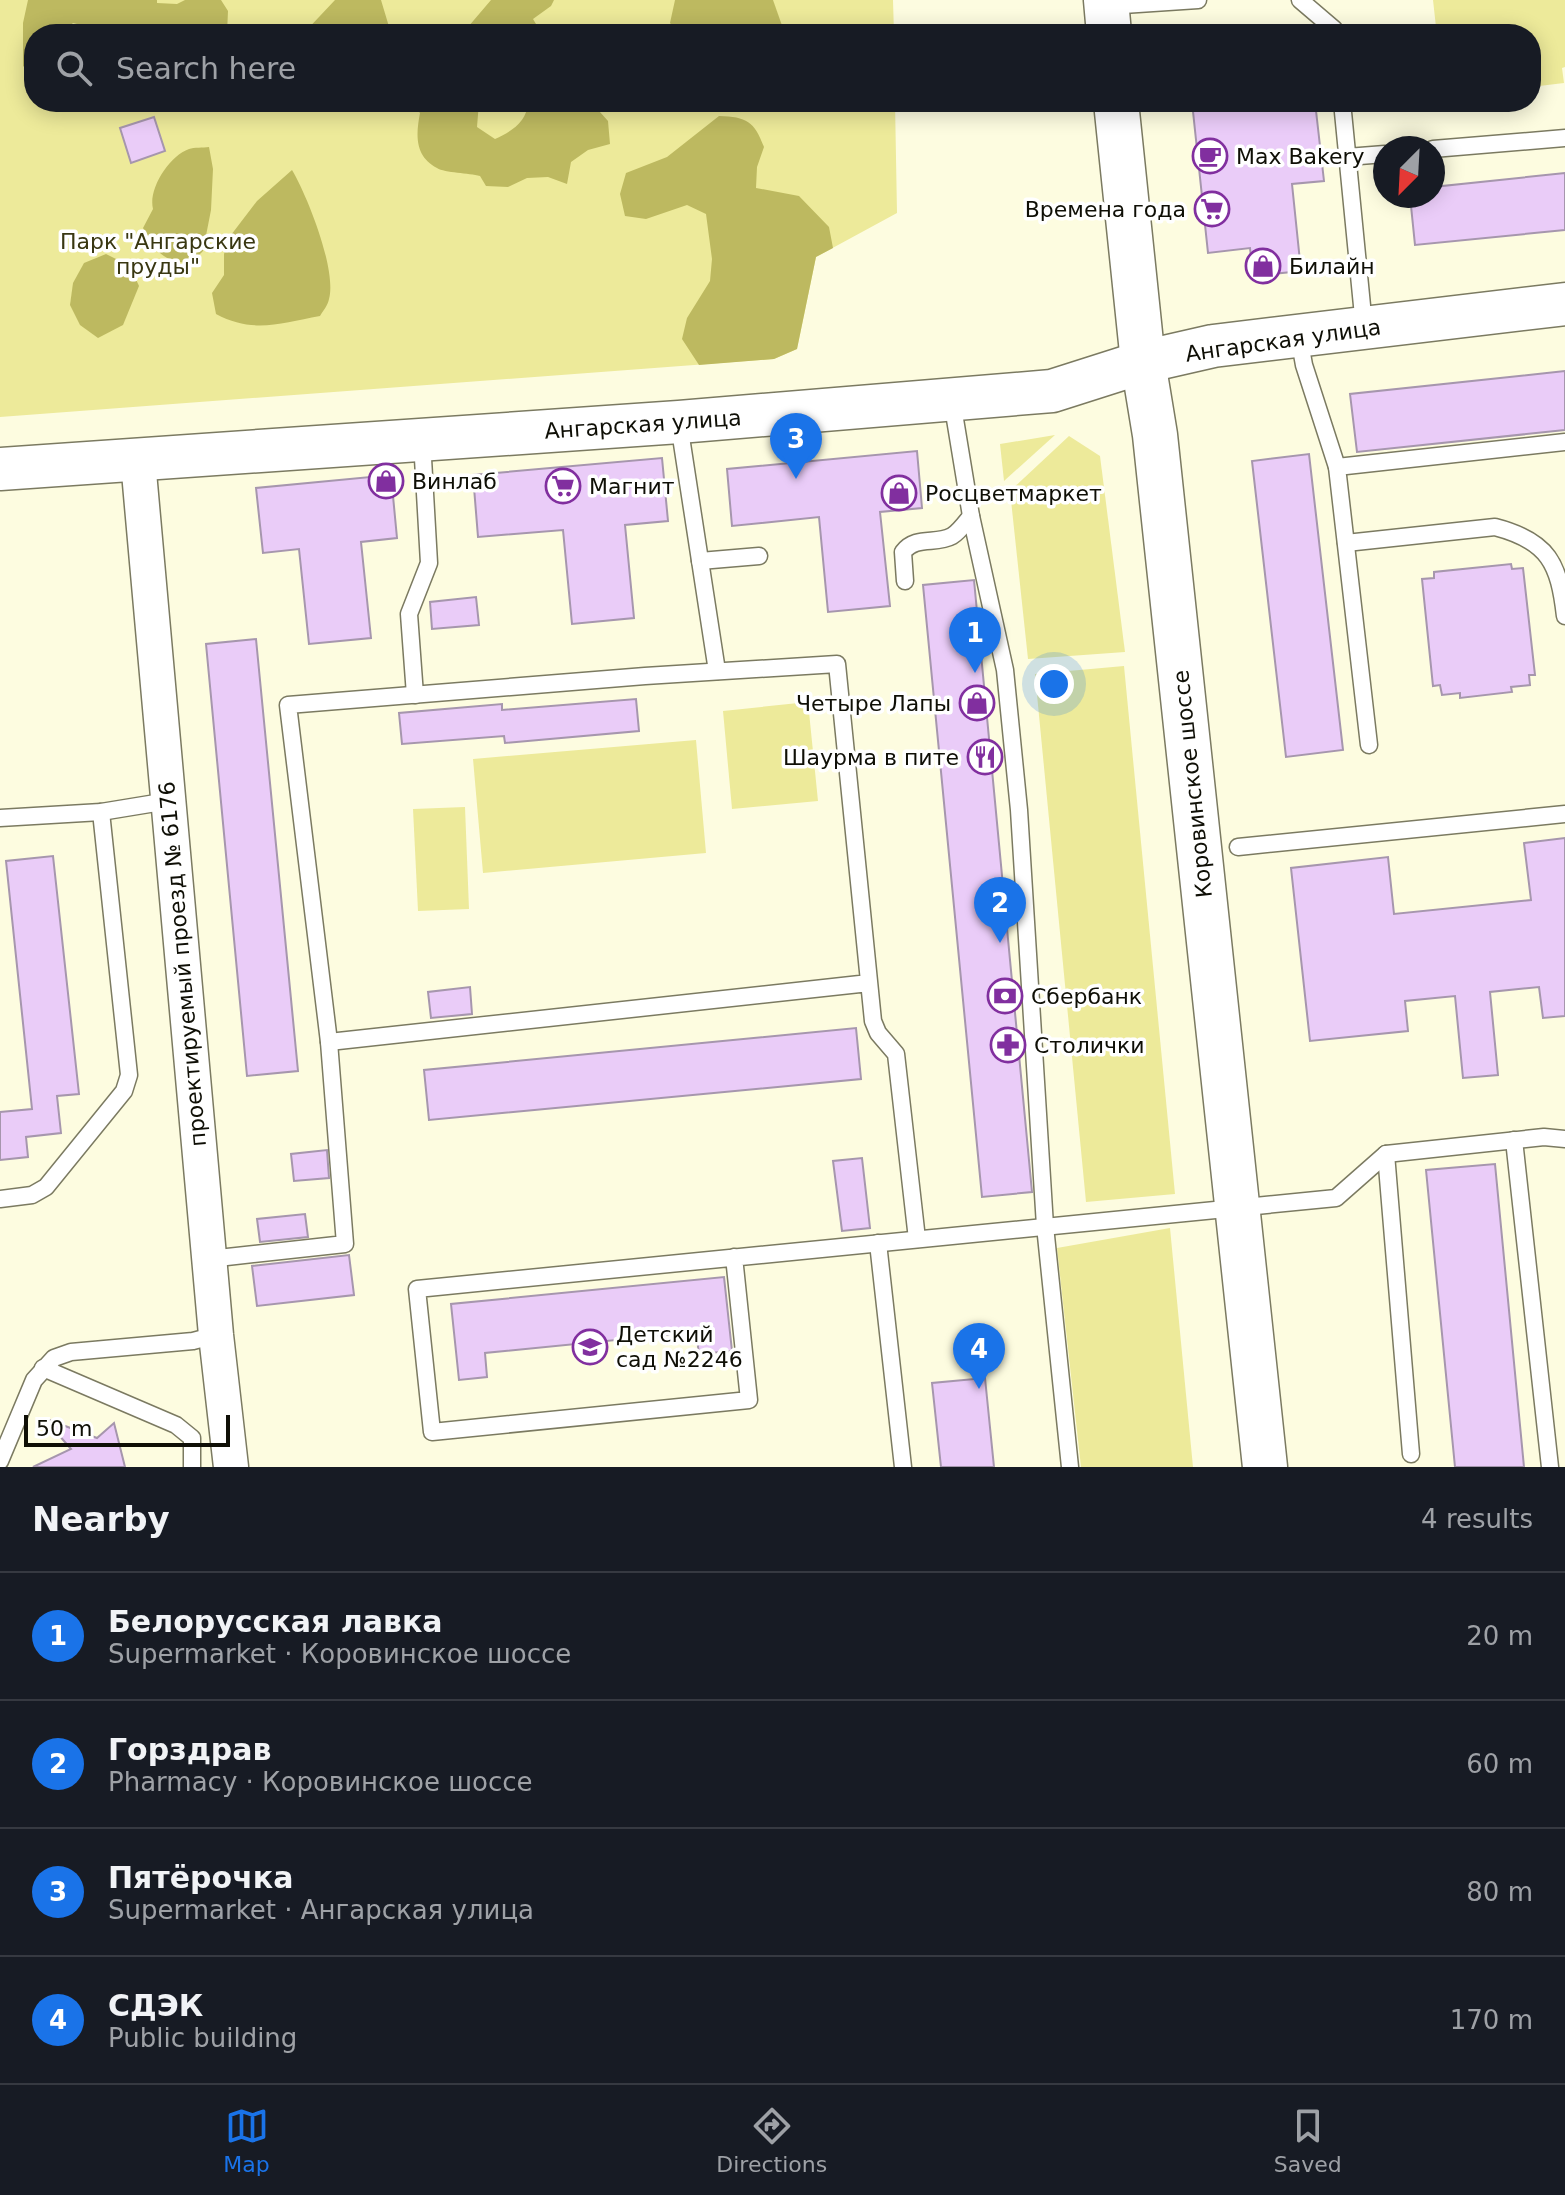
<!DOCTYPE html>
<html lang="en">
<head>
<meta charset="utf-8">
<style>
  :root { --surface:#171b24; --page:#242831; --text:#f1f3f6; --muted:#9ea1a6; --line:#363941; --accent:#1a73e8 }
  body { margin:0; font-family:"DejaVu Sans",sans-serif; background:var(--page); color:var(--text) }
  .compass { position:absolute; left:1373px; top:136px; width:72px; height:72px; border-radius:50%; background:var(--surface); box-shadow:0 4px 20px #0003; rotate:204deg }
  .scale { position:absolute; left:24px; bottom:20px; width:206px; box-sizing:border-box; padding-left:8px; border:4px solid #0f0f06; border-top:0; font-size:22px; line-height:28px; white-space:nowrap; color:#0f0f06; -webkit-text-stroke:6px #fff; paint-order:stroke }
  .you { position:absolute; left:1054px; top:684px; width:28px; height:28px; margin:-20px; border:6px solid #fff; border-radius:50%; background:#1a73e8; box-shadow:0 0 0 12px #1a73e833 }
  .badge { display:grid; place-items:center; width:52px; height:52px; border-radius:50%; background:var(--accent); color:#fff; font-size:26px; font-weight:700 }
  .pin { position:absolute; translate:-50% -66px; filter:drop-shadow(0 2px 4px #0008) }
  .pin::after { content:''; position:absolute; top:42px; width:28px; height:24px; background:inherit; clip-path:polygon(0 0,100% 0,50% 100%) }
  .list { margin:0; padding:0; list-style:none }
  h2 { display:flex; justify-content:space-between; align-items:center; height:104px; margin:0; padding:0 32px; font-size:34px }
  h2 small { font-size:26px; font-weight:400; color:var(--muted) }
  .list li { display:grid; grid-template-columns:52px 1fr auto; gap:24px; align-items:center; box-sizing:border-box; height:128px; padding:0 32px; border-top:2px solid var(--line) }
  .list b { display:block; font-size:30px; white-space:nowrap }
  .list p { margin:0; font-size:26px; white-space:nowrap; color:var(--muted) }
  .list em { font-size:26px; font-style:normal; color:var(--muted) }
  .icon { flex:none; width:44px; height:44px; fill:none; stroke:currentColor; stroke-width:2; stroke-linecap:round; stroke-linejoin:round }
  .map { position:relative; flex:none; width:1565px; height:1467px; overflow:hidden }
  .search { position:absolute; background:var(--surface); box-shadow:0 4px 20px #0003; left:24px; right:24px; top:24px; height:88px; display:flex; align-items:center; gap:20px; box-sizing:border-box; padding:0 28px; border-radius:32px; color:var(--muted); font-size:30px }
  .sheet { height:616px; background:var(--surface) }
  nav { display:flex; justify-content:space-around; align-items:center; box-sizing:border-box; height:112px; border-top:2px solid var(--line); background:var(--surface); font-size:22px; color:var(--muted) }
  nav a { display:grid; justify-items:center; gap:4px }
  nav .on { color:var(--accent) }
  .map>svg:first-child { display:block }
</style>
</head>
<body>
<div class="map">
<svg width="1565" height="1467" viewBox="0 0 1565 1467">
  <rect width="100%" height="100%" fill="#fdfce0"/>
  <g fill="#edea9a">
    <polygon points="0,0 893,0 894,34 34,34 34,102 895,102 897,213 816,257 797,349 774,359 0,417"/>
    <polygon points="1433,0 1565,0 1565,67 1562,68 1564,83 1531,87 1531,34 1455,34 1454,25 1436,27"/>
    <polygon points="1055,435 1004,481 1000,444"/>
    <polygon points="1069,436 1100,456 1125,652 1028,659 1010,491"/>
    <polygon points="1124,666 1175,1194 1086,1202 1035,674"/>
    <polygon points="808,702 818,801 732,809 723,711"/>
    <polygon points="696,740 706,853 483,873 473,759"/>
    <polygon points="465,807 469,909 418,911 413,809"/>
    <polygon points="1170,1228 1193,1467 1081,1467 1057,1248"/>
  </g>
  <g fill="#bdb960">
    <polygon points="28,0 157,0 157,3 177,4 185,0 221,0 228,11 227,33 95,34 93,28 73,23 61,34 34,34 34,75 23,66 23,23"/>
    <polygon points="335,0 381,0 390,30 394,34 303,34"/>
    <polygon points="491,0 554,0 551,6 533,19 542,34 454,34 468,27"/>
    <polygon points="675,0 773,0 785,34 679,34 670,23"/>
    <path d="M411,102H479L477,127L495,139C512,131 527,122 528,102H591L608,121L610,144L588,150L571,162L567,184L548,177L527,178L508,187L486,186L480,176C469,173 445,173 437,168C414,156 416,134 420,113Z"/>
    <path d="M719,116C747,117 754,121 764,147L757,167L756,188L799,196L829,227L833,248L816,257L797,349L774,359L699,365L682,339L687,318L710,281L712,259L706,214L687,205L646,219L625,216L620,194L626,173L667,157Z"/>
    <path d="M209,147L213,169L211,210L203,251L191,263C162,262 156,251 143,228L153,209C148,189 169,156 189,149C194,147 203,148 209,147Z"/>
    <path d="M292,170C307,195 337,270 329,299C328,305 323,311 320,316C281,323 253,334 216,314L212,293L224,275V254L231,235L257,201Z"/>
    <polygon points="106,254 130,266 139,286 123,325 98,338 80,325 70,305 73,283 84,263"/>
  </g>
  <g fill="#eaccf8" stroke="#a696ad" stroke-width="2">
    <polygon points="1192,102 1315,102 1324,181 1292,184 1301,271 1253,276 1250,248 1208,253"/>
    <polygon points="154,117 165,151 131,163 120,128"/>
    <polygon points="1565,173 1565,230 1415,245 1410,196 1433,196 1433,187"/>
    <polygon points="1565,371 1565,430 1357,452 1350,394"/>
    <polygon points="917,451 922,508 880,512 890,606 828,612 819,517 732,526 727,469"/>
    <polygon points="1309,454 1343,750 1286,757 1252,461"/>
    <polygon points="662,458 668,521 625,525 634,618 572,624 563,530 478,537 473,475"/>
    <polygon points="391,475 397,538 361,542 371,638 309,644 299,549 263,553 256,488"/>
    <polygon points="1511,564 1512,569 1523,568 1535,675 1529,675 1530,685 1511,687 1512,692 1460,698 1460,693 1442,695 1440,685 1433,686 1422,579 1434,578 1434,572"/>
    <polygon points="974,580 1032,1192 982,1197 923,585"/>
    <polygon points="476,597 479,625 432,629 430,602"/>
    <polygon points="256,639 298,1071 247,1076 206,644"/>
    <polygon points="636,699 639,731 505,743 504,736 402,744 399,713 502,704 502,710"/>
    <polygon points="1565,838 1565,1016 1543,1018 1539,987 1490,992 1498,1075 1463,1078 1455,996 1405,1001 1408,1031 1310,1041 1291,868 1388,857 1394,914 1531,900 1524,843"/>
    <polygon points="53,856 79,1094 57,1096 61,1133 26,1137 28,1157 0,1160 0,1112 32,1109 6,861"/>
    <polygon points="470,987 472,1014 431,1018 428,992"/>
    <polygon points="856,1028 861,1079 429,1120 424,1070"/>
    <polygon points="327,1150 329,1178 294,1181 291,1154"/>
    <polygon points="862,1158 870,1228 842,1231 833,1161"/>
    <polygon points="1495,1164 1524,1467 1455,1467 1426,1170"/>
    <polygon points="305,1214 308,1237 260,1242 257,1219"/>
    <polygon points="349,1255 354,1295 257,1306 252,1266"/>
    <polygon points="724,1277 732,1351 699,1354 696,1332 485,1353 487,1377 459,1380 451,1304"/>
    <polygon points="985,1378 994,1467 941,1467 932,1383"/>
    <polygon points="44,1418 97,1438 114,1423 125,1467 33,1467 71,1449"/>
  </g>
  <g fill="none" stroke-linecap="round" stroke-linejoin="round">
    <g stroke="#7b7a61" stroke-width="19">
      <g id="service">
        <polyline points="1300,0 1334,29 1335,34"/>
        <polyline points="1108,6 1198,0"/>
        <polyline points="1342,102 1364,326"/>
        <polyline points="1433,149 1565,138"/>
        <polyline points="1347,157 1385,154"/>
        <polyline points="1299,337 1304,365 1337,467"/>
        <polyline points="952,401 971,516 1005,670 1019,810 1045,1226 1070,1467"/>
        <polyline points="679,424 717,671"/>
        <path d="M1346,543L1495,527C1549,541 1559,564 1565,616"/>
        <polyline points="700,561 759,556"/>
        <path d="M905,581L903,552C916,535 936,545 952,536C959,532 966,522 971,516"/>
        <polyline points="415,695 409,614 429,563 422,441"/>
        <polyline points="1369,745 1337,467 1565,442"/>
        <polyline points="0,818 101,812 168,801"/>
        <polyline points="1238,847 1565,814"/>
        <polyline points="869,983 329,1042 288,705 645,676 837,664 873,1021 878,1033 896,1054 917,1239"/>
        <polyline points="1514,1140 1550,1467"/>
        <polyline points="1386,1154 1411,1454"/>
        <polyline points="0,1199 32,1195 46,1187 124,1091 129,1075 101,812"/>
        <polyline points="878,1243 903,1467"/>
        <polyline points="734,1257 749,1400 432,1432 417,1289 1336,1198 1386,1154 1544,1137 1565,1139"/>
        <polyline points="209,1259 345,1244 329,1042"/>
        <polyline points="43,1368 176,1425 192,1438 192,1467"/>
        <polyline points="0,1461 34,1380 54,1358 71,1352 193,1341 216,1335"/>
      </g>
    </g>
    <g stroke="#7b7a61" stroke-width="37">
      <polyline id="minor" points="138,461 216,1335 231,1467"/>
    </g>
    <g stroke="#7b7a61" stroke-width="45">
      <polyline id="tertiary" points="0,469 679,422 1052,391 1143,362 1213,346 1565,304"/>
    </g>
    <g stroke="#7b7a61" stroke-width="47">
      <g id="secondary">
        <polyline points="1106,0 1109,34"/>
        <polyline points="1116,102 1143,362 1155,435 1265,1467"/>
      </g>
    </g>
    <use href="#service" stroke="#fff" stroke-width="16"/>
    <use href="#minor" stroke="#fff" stroke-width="34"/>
    <use href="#tertiary" stroke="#fff" stroke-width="42"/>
    <use href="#secondary" stroke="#fff" stroke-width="44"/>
  </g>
  <defs>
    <g id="cafe-ring" transform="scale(1.8)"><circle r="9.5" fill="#fff" stroke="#812f9f" stroke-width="1.5"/><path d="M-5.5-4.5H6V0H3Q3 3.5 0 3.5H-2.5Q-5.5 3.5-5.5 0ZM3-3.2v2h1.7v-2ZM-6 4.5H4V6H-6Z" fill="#812f9f"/></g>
    <g id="supermarket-ring" transform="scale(1.8)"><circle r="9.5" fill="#fff" stroke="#812f9f" stroke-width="1.5"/><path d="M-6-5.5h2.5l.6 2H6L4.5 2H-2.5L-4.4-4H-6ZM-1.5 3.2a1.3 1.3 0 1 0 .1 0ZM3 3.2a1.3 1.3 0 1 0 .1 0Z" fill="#812f9f"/></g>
    <g id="shop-ring" transform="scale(1.8)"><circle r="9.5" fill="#fff" stroke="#812f9f" stroke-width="1.5"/><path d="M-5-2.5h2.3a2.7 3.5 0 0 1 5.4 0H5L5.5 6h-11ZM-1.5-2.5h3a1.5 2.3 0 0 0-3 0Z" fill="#812f9f"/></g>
    <g id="restaurant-ring" transform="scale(1.8)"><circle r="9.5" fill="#fff" stroke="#812f9f" stroke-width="1.5"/><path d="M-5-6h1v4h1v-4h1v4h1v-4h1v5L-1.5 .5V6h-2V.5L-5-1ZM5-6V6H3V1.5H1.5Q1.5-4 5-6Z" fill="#812f9f"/></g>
    <g id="bank-ring" transform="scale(1.8)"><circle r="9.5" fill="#fff" stroke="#812f9f" stroke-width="1.5"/><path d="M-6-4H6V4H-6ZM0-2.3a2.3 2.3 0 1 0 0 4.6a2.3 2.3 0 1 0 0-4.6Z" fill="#812f9f"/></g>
    <g id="pharmacy-ring" transform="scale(1.8)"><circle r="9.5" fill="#fff" stroke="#812f9f" stroke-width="1.5"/><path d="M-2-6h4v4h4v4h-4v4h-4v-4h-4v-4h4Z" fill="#812f9f"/></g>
    <g id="school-ring" transform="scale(1.8)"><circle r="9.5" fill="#fff" stroke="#812f9f" stroke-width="1.5"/><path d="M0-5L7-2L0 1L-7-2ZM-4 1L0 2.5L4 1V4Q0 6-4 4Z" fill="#812f9f"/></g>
  </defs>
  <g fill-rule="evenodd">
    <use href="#cafe-ring" x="1210" y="156"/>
    <use href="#supermarket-ring" x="1212" y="209"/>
    <use href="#shop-ring" x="1263" y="266"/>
    <use href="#shop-ring" x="386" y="481"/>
    <use href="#supermarket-ring" x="563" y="486"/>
    <use href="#shop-ring" x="899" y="493"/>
    <use href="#shop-ring" x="977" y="703"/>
    <use href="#restaurant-ring" x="985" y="757"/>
    <use href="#bank-ring" x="1005" y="996"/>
    <use href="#pharmacy-ring" x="1008" y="1045"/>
    <use href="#school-ring" x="590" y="1347"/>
  </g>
  <g text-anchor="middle" stroke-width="7" stroke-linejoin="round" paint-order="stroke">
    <g font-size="22" fill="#0f0f06" stroke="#fff" text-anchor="start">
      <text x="1236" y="164">Max Bakery</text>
      <text x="1186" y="217" text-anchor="end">Времена года</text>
      <text x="1289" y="274">Билайн</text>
      <text x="412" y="489">Винлаб</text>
      <text x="589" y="494">Магнит</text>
      <text x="925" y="501">Росцветмаркет</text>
      <text x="951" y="711" text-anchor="end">Четыре Лапы</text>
      <text x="959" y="765" text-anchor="end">Шаурма в пите</text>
      <text x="1031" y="1004">Сбербанк</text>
      <text x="1034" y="1053">Столички</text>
      <text x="616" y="1342">Детский<tspan x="616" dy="25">сад №2246</tspan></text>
    </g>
    <g font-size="22" fill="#393711" stroke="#fff">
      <text x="158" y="249">Парк "Ангарские<tspan x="158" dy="25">пруды"</tspan></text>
    </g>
    <g font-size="22" fill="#0f0f06" stroke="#fff">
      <text transform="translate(1283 340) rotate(-8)" y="8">Ангарская улица</text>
      <text transform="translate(643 424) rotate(-4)" y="8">Ангарская улица</text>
      <text transform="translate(1192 784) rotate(-96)" y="8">Коровинское шоссе</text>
      <text transform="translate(182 964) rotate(-95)" y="8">проектируемый проезд № 6176</text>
    </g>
  </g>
</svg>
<svg class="compass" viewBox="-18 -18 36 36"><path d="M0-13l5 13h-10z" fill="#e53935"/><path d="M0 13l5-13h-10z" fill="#9ea1a6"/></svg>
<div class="scale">50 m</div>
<div class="you"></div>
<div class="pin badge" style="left:975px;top:673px">1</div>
<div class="pin badge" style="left:1000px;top:943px">2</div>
<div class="pin badge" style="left:796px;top:479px">3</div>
<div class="pin badge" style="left:979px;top:1389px">4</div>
<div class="search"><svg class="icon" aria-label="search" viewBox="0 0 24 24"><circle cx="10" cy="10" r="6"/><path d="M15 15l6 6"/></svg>Search here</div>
</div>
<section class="sheet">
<h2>Nearby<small>4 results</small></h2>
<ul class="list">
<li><span class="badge">1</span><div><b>Белорусская лавка</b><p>Supermarket · Коровинское шоссе</p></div><em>20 m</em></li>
<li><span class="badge">2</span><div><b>Горздрав</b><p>Pharmacy · Коровинское шоссе</p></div><em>60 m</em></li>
<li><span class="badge">3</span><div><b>Пятёрочка</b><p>Supermarket · Ангарская улица</p></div><em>80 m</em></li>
<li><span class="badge">4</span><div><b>СДЭК</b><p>Public building</p></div><em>170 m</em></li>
</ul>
</section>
<nav>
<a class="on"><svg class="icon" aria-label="map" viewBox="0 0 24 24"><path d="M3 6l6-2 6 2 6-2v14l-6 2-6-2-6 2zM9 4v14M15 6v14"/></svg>Map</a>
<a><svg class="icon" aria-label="directions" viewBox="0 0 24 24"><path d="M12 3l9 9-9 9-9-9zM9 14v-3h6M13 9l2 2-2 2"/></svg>Directions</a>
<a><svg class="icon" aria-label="saved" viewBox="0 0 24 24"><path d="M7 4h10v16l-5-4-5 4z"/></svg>Saved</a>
</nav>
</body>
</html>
